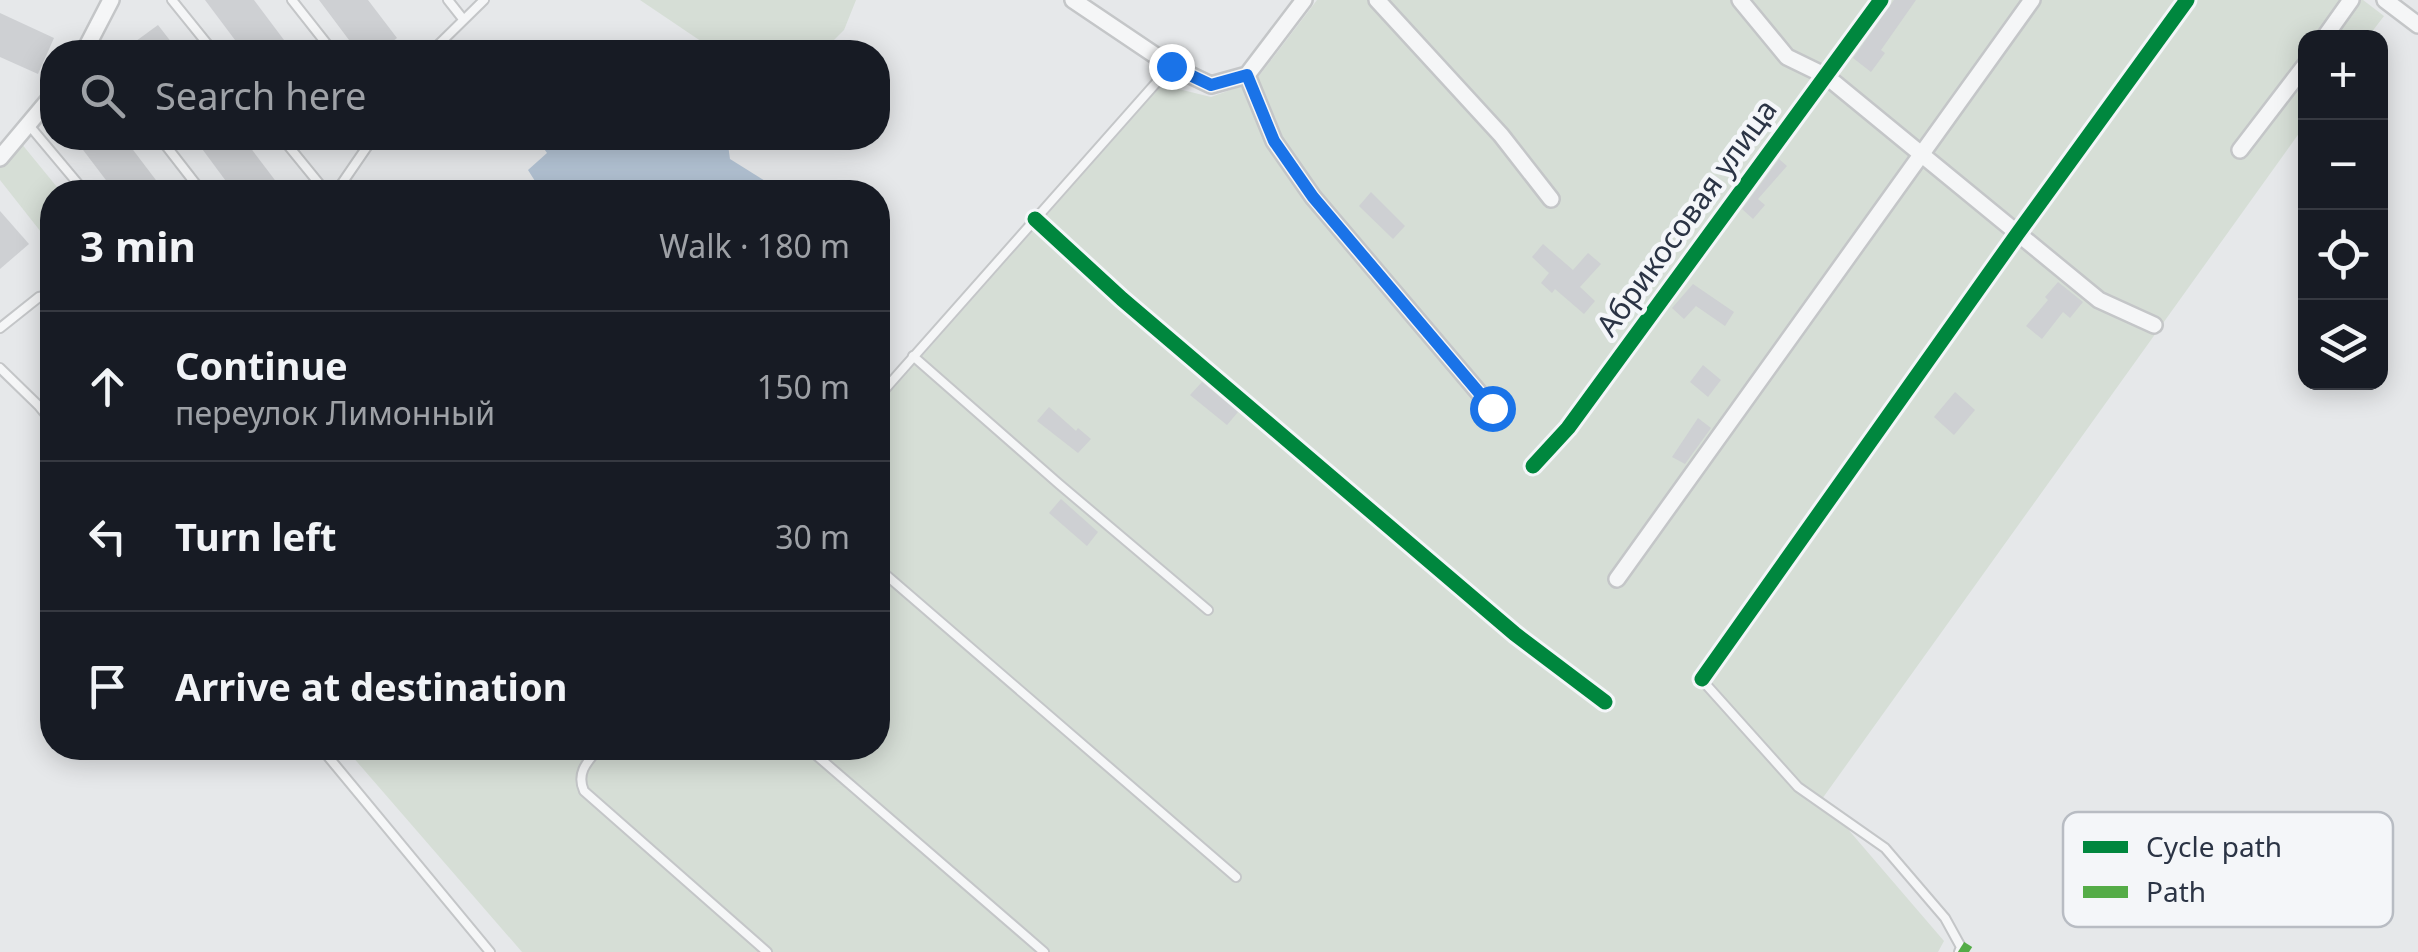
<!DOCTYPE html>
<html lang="en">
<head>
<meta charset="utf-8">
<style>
  :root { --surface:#171b24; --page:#242831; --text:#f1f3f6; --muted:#9ea1a6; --line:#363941 }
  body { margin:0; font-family:"Noto Sans",sans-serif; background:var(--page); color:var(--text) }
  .controls { position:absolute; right:30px; top:30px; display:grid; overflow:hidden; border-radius:20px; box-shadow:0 5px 25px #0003 }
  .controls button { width:90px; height:90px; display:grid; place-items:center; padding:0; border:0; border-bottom:2px solid var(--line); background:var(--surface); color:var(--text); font:50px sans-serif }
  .stop { position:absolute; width:30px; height:30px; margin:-22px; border:8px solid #1a73e8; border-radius:50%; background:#fff }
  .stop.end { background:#1a73e8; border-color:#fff; box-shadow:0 2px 10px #0008 }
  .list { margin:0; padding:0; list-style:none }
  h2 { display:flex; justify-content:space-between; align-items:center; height:130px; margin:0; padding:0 40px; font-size:42px }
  h2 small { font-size:32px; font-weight:400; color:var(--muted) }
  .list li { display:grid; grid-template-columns:65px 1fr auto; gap:30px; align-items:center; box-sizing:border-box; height:150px; padding:0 40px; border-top:2px solid var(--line) }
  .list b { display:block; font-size:38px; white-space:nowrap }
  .list p { margin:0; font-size:32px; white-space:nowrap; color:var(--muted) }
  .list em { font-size:32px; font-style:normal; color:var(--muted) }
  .icon { flex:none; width:55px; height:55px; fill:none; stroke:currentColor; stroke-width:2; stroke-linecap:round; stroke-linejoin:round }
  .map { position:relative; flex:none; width:2418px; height:952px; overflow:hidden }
  .search { position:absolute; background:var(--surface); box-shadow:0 5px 25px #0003; left:40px; top:40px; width:850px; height:110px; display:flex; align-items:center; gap:25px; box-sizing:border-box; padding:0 35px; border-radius:40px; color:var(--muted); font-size:38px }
  .panel { position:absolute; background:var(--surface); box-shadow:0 5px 25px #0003; left:40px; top:180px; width:850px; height:580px; border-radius:40px }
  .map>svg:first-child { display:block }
</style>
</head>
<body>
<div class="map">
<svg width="2418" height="952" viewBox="0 0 2418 952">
  <rect width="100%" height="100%" fill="#e6e8ea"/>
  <g fill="#d6ded6">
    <polygon points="640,0 856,0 844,30 822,52 717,52"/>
    <polygon points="1317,0 2363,0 2384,16 2368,37 2306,38 2305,125 1822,799 1944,941 1938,952 522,952 345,748 878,748 878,376 893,389 1162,85 1211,97 1255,81"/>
    <polygon points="21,143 61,192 52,192 52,246 0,180 0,168"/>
  </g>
  <polygon fill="#b4c4d5" points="530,138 727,138 730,159 783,192 570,192 559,183 540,189 528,170 547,153 538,140"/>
  <g fill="#ced0d3">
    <polygon points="205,0 254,0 293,52 244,52"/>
    <polygon points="319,0 368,0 397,38 378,52 358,52"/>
    <polygon points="1894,0 1916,0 1881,50 1885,53 1871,72 1853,58"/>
    <polygon points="0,13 54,38 38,74 0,57"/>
    <polygon points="158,25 179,52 121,52"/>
    <polygon points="74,138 124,138 165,192 115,192"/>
    <polygon points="194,138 243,138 284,192 234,192"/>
    <polygon points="1779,159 1787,166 1758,199 1765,205 1753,219 1742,209"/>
    <polygon points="1371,192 1405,226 1393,239 1359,206"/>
    <polygon points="0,211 29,244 0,269"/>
    <polygon points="1543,244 1573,270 1588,253 1601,264 1580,287 1595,301 1584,314 1555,289 1552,293 1541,283 1549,273 1532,257"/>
    <polygon points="2058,282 2083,302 2070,318 2063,312 2042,339 2026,326 2048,300 2045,297"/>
    <polygon points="1693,284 1734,312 1725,326 1696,306 1684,319 1672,308"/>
    <polygon points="1703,365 1721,380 1708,397 1690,382"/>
    <polygon points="1202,382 1238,412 1227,425 1190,395"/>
    <polygon points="1955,392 1975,410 1954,435 1934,417"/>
    <polygon points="1049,407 1076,431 1078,428 1091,439 1078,453 1037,421"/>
    <polygon points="1698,418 1711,428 1685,464 1672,457"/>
    <polygon points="1061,499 1098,532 1087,546 1049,513"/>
  </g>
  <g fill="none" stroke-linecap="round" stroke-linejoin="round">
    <g stroke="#c4c6c8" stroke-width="12">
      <g id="lane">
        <polyline points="172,0 214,52"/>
        <polyline points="292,0 333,52"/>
        <polyline points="448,0 463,19"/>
        <polyline points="431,52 484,0"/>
        <polyline points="28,124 85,192"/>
        <polyline points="160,138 202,192"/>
        <polyline points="282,138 326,192"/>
        <polyline points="336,192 373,138"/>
        <polyline points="0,328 39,297 44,296 52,301"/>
        <polyline points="913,356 1059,484 1208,610"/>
        <polyline points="0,368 39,406 52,422"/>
        <polyline points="878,397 1171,66"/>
        <polyline points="878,568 1236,877"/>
        <polyline points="1702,680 1798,787 1885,848 1945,918 1961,947 1959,952"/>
        <polyline points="321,748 490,952"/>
        <path d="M599,748C587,762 576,773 584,791L767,952"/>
        <polyline points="808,748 1044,952"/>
      </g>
    </g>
    <g stroke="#c4c6c8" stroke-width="20">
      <g id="street">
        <polyline points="1073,0 1171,66 1211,85 1247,75 1304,0"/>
        <polyline points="1377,0 1501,135 1551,199"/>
        <polyline points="1740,0 1787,57 1826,76 2099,300 2154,325"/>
        <polyline points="2385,0 2418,25"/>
        <polyline points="2324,38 2351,0"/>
        <polyline points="84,52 111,0"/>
        <polyline points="1247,75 1274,141 1313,197 1492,408"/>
        <polyline points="2240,150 2306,64"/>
        <polyline points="0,158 52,96"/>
        <polyline points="1035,219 1122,299 1515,634 1605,702"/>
        <polyline points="1533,466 1568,428 1881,0"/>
        <polyline points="1617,579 2032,0"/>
        <polyline points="1702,679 2018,233 2187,0"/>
      </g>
    </g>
    <use href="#lane" stroke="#f5f6f7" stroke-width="8"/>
    <use href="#street" stroke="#f5f6f7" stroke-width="15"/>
    <polyline stroke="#54ac47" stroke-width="12" stroke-dasharray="25 12" stroke-linecap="butt" points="1961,947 1969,952"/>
    <g stroke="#f4f6f9" stroke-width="21">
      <g id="cycleway">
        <polyline points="1035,219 1122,299 1515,634 1605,702"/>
        <polyline points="1533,466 1568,428 1881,0"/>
        <polyline points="1702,679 2018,233 2187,0"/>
      </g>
    </g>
    <use href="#cycleway" stroke="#00873e" stroke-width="15"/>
  </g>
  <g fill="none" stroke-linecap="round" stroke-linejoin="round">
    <polyline stroke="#1a73e8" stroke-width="12" points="1171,66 1211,85 1247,75 1274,141 1313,197 1492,408"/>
  </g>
  <g text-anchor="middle" stroke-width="9" stroke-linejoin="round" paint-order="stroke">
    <g font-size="30" fill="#2b3445" stroke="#f4f6f9">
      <text transform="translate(1687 218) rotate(-54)" y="10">Абрикосовая улица</text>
    </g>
  </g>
  <rect x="2063" y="812" width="330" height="115" rx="15" fill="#f4f6f9" stroke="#b8bcc3" stroke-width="2.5"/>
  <rect x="2083" y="841" width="45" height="12" fill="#00873e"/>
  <rect x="2083" y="886" width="45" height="12" fill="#54ac47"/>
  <g font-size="28" fill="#2b3445">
    <text x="2146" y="857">Cycle path</text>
    <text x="2146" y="902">Path</text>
  </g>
</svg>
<div class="controls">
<button>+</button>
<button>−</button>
<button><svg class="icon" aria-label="locate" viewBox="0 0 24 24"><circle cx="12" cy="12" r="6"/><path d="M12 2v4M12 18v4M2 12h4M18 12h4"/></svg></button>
<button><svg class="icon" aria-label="layers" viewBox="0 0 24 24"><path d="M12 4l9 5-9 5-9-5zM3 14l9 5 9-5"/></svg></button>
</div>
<div class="stop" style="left:1492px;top:408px"></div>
<div class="stop end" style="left:1171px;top:66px"></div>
<div class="search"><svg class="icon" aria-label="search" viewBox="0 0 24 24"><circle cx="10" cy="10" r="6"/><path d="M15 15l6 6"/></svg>Search here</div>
<section class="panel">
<h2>3 min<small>Walk · 180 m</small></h2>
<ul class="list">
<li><svg class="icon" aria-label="ahead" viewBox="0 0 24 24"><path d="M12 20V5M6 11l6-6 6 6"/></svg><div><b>Continue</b><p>переулок Лимонный</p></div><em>150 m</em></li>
<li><svg class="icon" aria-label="left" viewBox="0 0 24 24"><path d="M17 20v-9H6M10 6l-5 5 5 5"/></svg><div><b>Turn left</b></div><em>30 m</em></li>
<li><svg class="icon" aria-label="arrive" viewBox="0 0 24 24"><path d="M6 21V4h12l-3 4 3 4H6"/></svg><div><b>Arrive at destination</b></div></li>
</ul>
</section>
</div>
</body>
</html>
